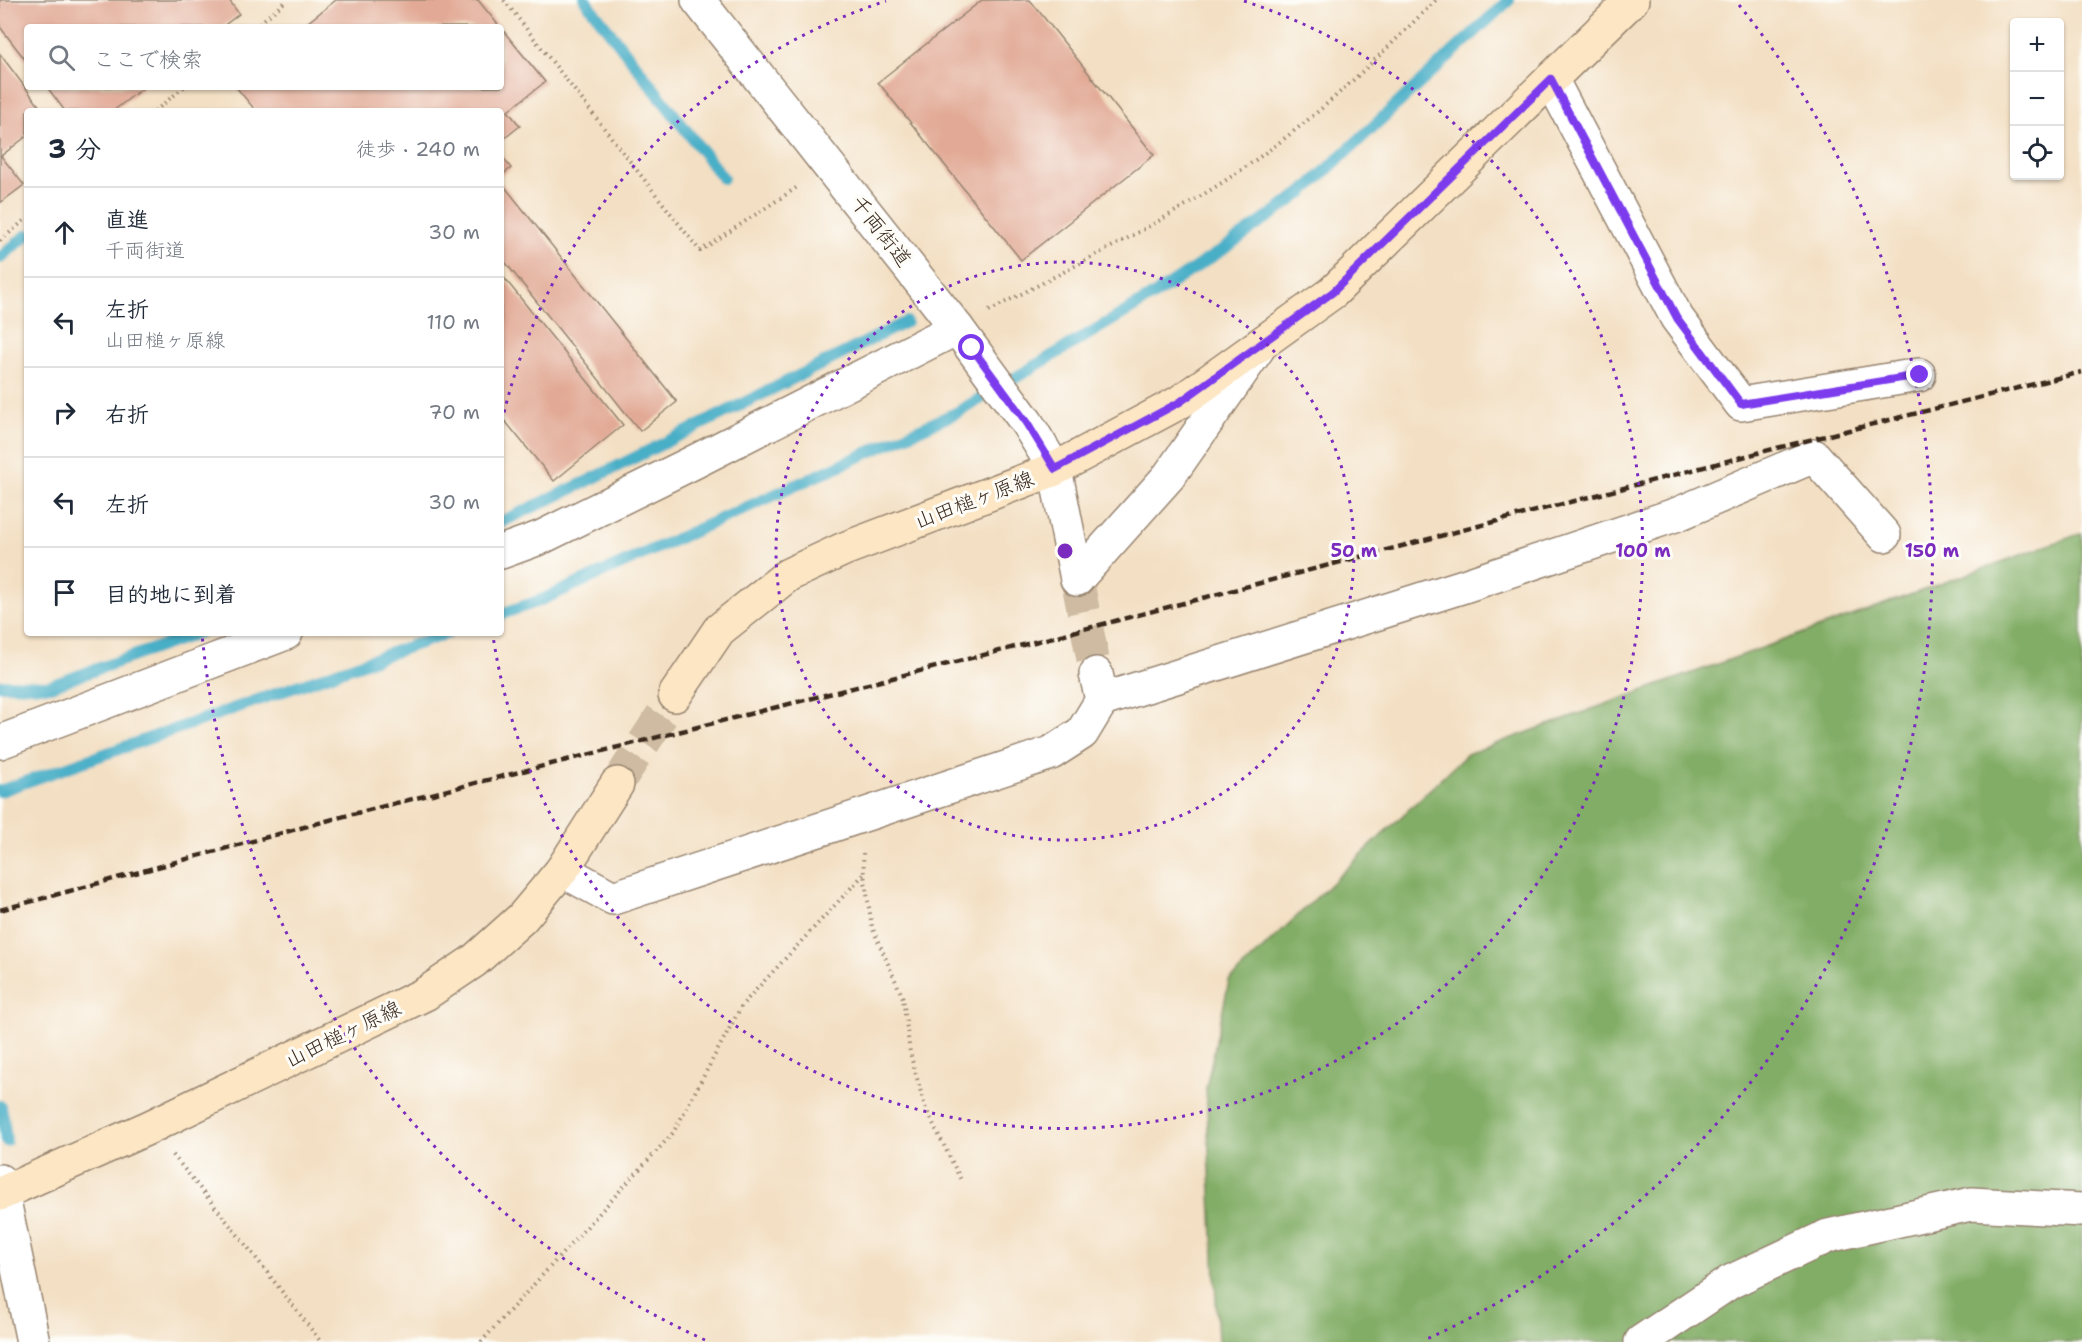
<!DOCTYPE html>
<html lang="ja">
<head>
<meta charset="utf-8">
<style>
  :root { --surface:#fff; --page:#f6f6f7; --text:#1f2937; --muted:#747a83; --line:#e0e1e3 }
  body { margin:0; font-family:"Shantell Sans","Klee One",sans-serif; background:var(--page); color:var(--text) }
  .controls { position:absolute; right:18px; top:18px; display:grid; overflow:hidden; border-radius:6px; box-shadow:0 2px 4px #0004 }
  .controls button { width:54px; height:54px; display:grid; place-items:center; padding:0; border:0; border-bottom:2px solid var(--line); background:var(--surface); color:var(--text); font:30px sans-serif }
  .stop { position:absolute; width:18px; height:18px; margin:-14px; border:4px solid #7c3aed; border-radius:50%; background:#fff }
  .stop.end { background:#7c3aed; border-color:#fff; box-shadow:0 2px 6px #0008 }
  .list { margin:0; padding:0; list-style:none }
  h2 { display:flex; justify-content:space-between; align-items:center; height:78px; margin:0; padding:0 24px; font-size:26px }
  h2 small { font-size:20px; font-weight:400; color:var(--muted) }
  .list li { display:grid; grid-template-columns:39px 1fr auto; gap:18px; align-items:center; box-sizing:border-box; height:90px; padding:0 24px; border-top:2px solid var(--line) }
  .list b { display:block; font-size:22px; white-space:nowrap }
  .list p { margin:0; font-size:20px; white-space:nowrap; color:var(--muted) }
  .list em { font-size:20px; font-style:normal; color:var(--muted) }
  .icon { flex:none; width:33px; height:33px; fill:none; stroke:currentColor; stroke-width:2; stroke-linecap:round; stroke-linejoin:round }
  .map { position:relative; flex:none; width:2082px; height:1342px; overflow:hidden }
  .search { position:absolute; background:var(--surface); box-shadow:0 2px 4px #0004; left:24px; top:24px; width:480px; height:66px; display:flex; align-items:center; gap:15px; box-sizing:border-box; padding:0 21px; border-radius:6px; color:var(--muted); font-size:22px }
  .panel { position:absolute; background:var(--surface); box-shadow:0 2px 4px #0004; left:24px; top:108px; width:480px; height:528px; border-radius:6px }
  .map>svg:first-child { display:block }
</style>
</head>
<body>
<div class="map">
<svg width="2082" height="1342" viewBox="0 0 2082 1342">
  <rect width="100%" height="100%" fill="#fdfcf7"/>
  <filter id="ink" filterUnits="userSpaceOnUse"><feTurbulence type="fractalNoise" baseFrequency=".0167" numOctaves="2"/><feDisplacementMap in="SourceGraphic" scale="12" xChannelSelector="R" yChannelSelector="G"/><feConvolveMatrix kernelMatrix="1 2 1 2 8 2 1 2 1" color-interpolation-filters="sRGB"/></filter>
  <filter id="wash" filterUnits="userSpaceOnUse"><feTurbulence type="fractalNoise" baseFrequency=".008" numOctaves="4" result="noise"/><feDisplacementMap in="SourceGraphic" scale="24" xChannelSelector="R" yChannelSelector="G"/><feGaussianBlur stdDeviation="1.35" result="paint"/><feColorMatrix in="noise" values="0 0 0 0 0 0 0 0 0 0 0 0 0 0 0 0 0 1.4 0 .05"/><feComposite in="paint" operator="in"/></filter>
  <g filter="url(#wash)">
    <rect width="100%" height="100%" fill="#f3dfc3"/>
    <polygon fill="#82ad66" stroke="#5e6c42" stroke-width="1.5" points="2082,533 2082,1342 1218,1342 1206,1088 1229,981 1467,754"/>
    <g fill="none" stroke-linecap="round" stroke-linejoin="round">
      <g stroke="#48afc7" stroke-width="12">
        <polyline points="585,0 723,178"/>
        <polyline points="0,258 27,235"/>
        <polyline points="501,522 586,482 906,322"/>
        <polyline points="501,614 539,601 958,412 1154,295 1222,250 1303,192 1509,0"/>
        <polyline points="0,685 50,686 198,633"/>
        <polyline points="0,791 448,633"/>
        <polyline points="0,1106 3,1116 6,1141"/>
      </g>
    </g>
    <g id="blocks">
      <g fill="#e2aa96">
        <polygon points="0,0 229,0 239,14 222,27 27,27 27,62 0,27"/>
        <polygon points="336,0 478,0 500,27 302,27"/>
        <polygon points="982,0 1030,0 1154,155 1021,260 878,82"/>
        <polygon points="501,28 545,82 508,111 520,126 501,141 501,111 256,111 236,87 501,87"/>
        <polygon points="0,54 43,111 27,111 27,136 1,156 24,185 0,203"/>
        <polygon points="47,87 144,87 113,111 65,111"/>
        <polygon points="501,155 511,168 501,176"/>
        <polygon points="501,182 677,402 640,431 501,257"/>
        <polygon points="501,274 623,425 554,481 501,416"/>
      </g>
    </g>
  </g>
  <g filter="url(#ink)">
    <use href="#blocks" fill-opacity="0" stroke="#978470" stroke-width="1.5"/>
    <g fill="none" stroke-linecap="round" stroke-linejoin="round">
      <polyline stroke="#cebba2" stroke-width="33" stroke-dasharray="33 16" stroke-linecap="butt" points="1077,579 1096,674"/>
      <polyline stroke="#cebba2" stroke-width="33" stroke-dasharray="33 16" stroke-linecap="butt" points="617,784 675,695"/>
      <g stroke="#978470" stroke-width="36">
        <g id="minor">
          <polyline points="1551,79 1677,318 1741,404 1919,375"/>
          <polyline points="1055,469 1077,579"/>
          <polyline points="501,552 542,537 694,462 957,328"/>
          <polyline points="1077,579 1169,476 1259,347"/>
          <polyline points="1102,700 1464,586 1678,514 1814,456 1884,535"/>
          <polyline points="0,742 286,633"/>
          <polyline points="562,870 613,898 1051,753 1082,733 1102,700 1096,674"/>
          <polyline points="0,1181 33,1342"/>
          <polyline points="1641,1342 1730,1282 1828,1236 1971,1204 2082,1210"/>
        </g>
      </g>
      <g stroke="#978470" stroke-width="36">
        <polyline id="tertiary" points="698,0 957,328 1027,423 1055,469"/>
      </g>
      <g stroke="#978470" stroke-width="36">
        <g id="secondary">
          <polyline points="675,695 719,630 788,575 844,549 1055,469 1180,402 1333,292 1632,0"/>
          <polyline points="0,1194 150,1127 425,994 474,961 522,918 562,870 617,784"/>
        </g>
      </g>
      <g stroke="#978470" stroke-width="4" stroke-dasharray="1.5 4.5" stroke-linecap="butt">
        <polyline points="504,0 700,251 799,186"/>
        <polyline points="255,27 287,0"/>
        <polyline points="155,111 184,87"/>
        <polyline points="0,241 27,218"/>
        <path d="M989,311C1088,258 1192,210 1281,141C1337,99 1386,49 1436,0"/>
        <polyline points="863,853 864,874 872,927 903,998 910,1053 925,1107 961,1180"/>
        <polyline points="173,1155 246,1245 321,1342"/>
        <polyline points="481,1342 673,1133 742,1005 864,874"/>
      </g>
      <use href="#minor" stroke="#fff" stroke-width="33"/>
      <use href="#tertiary" stroke="#fff" stroke-width="33"/>
      <use href="#secondary" stroke="#fce6c4" stroke-width="33"/>
      <polyline stroke="#3b2a1e" stroke-width="4.5" stroke-dasharray="9 4.5" stroke-linecap="butt" points="0,910 337,818 1023,645 1773,449 2082,372"/>
    </g>
  </g>
  <g fill="none" stroke-linecap="round" stroke-linejoin="round" filter="url(#ink)">
    <polyline stroke="#7c3aed" stroke-width="8" points="972,348 1027,423 1055,469 1180,402 1333,292 1551,79 1677,318 1741,404 1920,375"/>
  </g>
  <g fill="none" stroke="#7b2cbf" stroke-width="3" stroke-dasharray="3 6">
    <circle cx="1065" cy="551" r="289"/>
    <path d="M502 421A578 578 0 0 1 886 1M1244 1A578 578 0 1 1 493 636"/>
    <path d="M705 1340A867 867 0 0 1 202 634M1739 5A867 867 0 0 1 1425 1340"/>
  </g>
  <g text-anchor="middle" stroke-width="6" stroke-linejoin="round" paint-order="stroke">
    <g font-size="21" fill="#3b2a1e" stroke="#fdfcf7">
      <text transform="translate(881 231) rotate(52)" y="7">千両街道</text>
      <text transform="translate(974 500) rotate(-21)" y="7">山田槌ヶ原線</text>
      <text transform="translate(343 1034) rotate(-26)" y="7">山田槌ヶ原線</text>
    </g>
  </g>
  <circle cx="1065" cy="551" r="9" fill="#7b2cbf" stroke="#fdfcf7" stroke-width="3"/>
  <g font-size="18" text-anchor="middle" font-weight="bold" fill="#7b2cbf" stroke="#fdfcf7" stroke-width="6" stroke-linejoin="round" paint-order="stroke">
    <text x="1354" y="557">50 m</text>
    <text x="1643" y="557">100 m</text>
    <text x="1932" y="557">150 m</text>
  </g>
</svg>
<div class="controls">
<button>+</button>
<button>−</button>
<button><svg class="icon" aria-label="locate" viewBox="0 0 24 24"><circle cx="12" cy="12" r="6"/><path d="M12 2v4M12 18v4M2 12h4M18 12h4"/></svg></button>
</div>
<div class="stop" style="left:972px;top:348px"></div>
<div class="stop end" style="left:1920px;top:375px"></div>
<div class="search"><svg class="icon" aria-label="search" viewBox="0 0 24 24"><circle cx="10" cy="10" r="6"/><path d="M15 15l6 6"/></svg>ここで検索</div>
<section class="panel">
<h2>3 分<small>徒歩 · 240 m</small></h2>
<ul class="list">
<li><svg class="icon" aria-label="ahead" viewBox="0 0 24 24"><path d="M12 20V5M6 11l6-6 6 6"/></svg><div><b>直進</b><p>千両街道</p></div><em>30 m</em></li>
<li><svg class="icon" aria-label="left" viewBox="0 0 24 24"><path d="M17 20v-9H6M10 6l-5 5 5 5"/></svg><div><b>左折</b><p>山田槌ヶ原線</p></div><em>110 m</em></li>
<li><svg class="icon" aria-label="right" viewBox="0 0 24 24"><path d="M7 20v-9h11M14 6l5 5-5 5"/></svg><div><b>右折</b></div><em>70 m</em></li>
<li><svg class="icon" aria-label="left" viewBox="0 0 24 24"><path d="M17 20v-9H6M10 6l-5 5 5 5"/></svg><div><b>左折</b></div><em>30 m</em></li>
<li><svg class="icon" aria-label="arrive" viewBox="0 0 24 24"><path d="M6 21V4h12l-3 4 3 4H6"/></svg><div><b>目的地に到着</b></div></li>
</ul>
</section>
</div>
</body>
</html>
